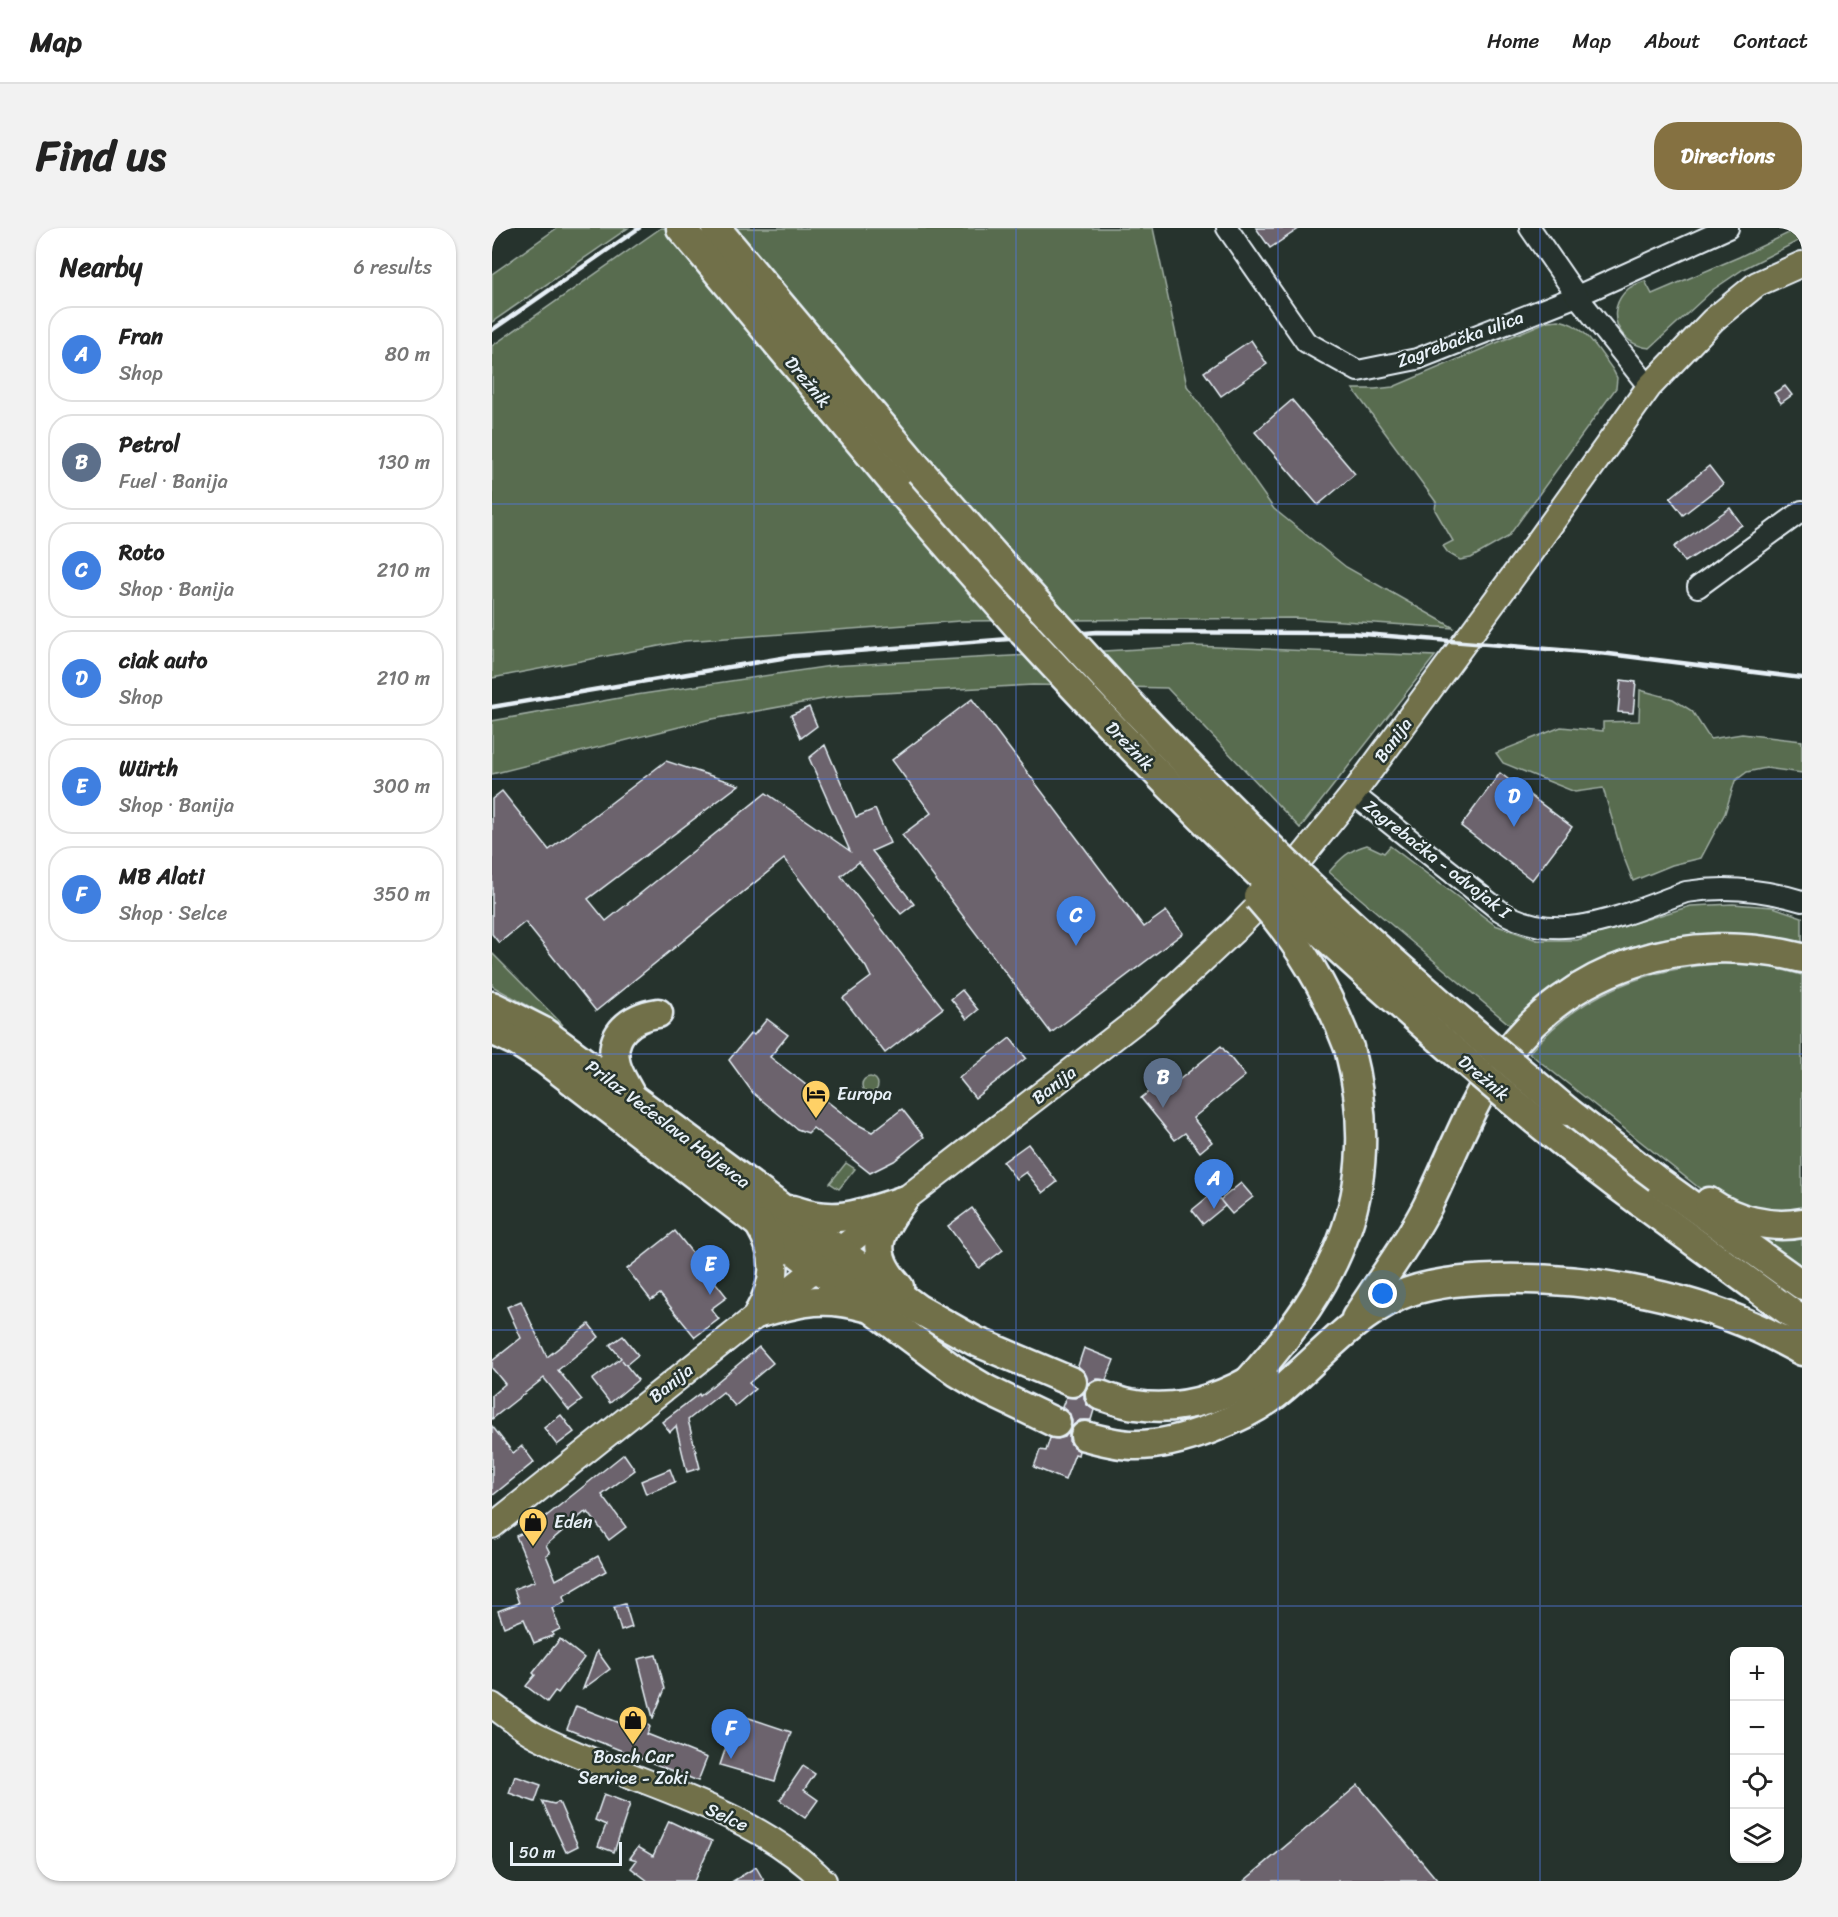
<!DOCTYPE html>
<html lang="en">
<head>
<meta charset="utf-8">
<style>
  :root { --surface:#fff; --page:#f2f2f2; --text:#222; --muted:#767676; --line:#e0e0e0; --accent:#857141 }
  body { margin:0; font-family:Sriracha,sans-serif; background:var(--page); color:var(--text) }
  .controls { position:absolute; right:18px; bottom:18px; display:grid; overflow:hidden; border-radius:12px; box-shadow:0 2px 4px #0004 }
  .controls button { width:54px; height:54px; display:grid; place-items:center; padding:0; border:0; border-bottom:2px solid var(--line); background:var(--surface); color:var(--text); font:30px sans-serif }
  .scale { position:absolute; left:18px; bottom:15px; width:112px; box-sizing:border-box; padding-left:6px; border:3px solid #e8f1f8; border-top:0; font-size:16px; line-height:21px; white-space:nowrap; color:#e8f1f8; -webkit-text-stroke:4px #26332d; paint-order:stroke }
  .you { position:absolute; left:891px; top:1066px; width:21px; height:21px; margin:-15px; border:4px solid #fff; border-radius:50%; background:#1a73e8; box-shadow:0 0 0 9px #1a73e833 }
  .badge { display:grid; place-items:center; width:39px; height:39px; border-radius:50%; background:var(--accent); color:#fff; font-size:20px; font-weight:700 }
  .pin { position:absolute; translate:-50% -50px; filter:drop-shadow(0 2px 3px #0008) }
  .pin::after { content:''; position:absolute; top:32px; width:21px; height:18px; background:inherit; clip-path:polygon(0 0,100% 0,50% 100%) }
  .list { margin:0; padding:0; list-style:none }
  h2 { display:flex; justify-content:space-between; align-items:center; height:78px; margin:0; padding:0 24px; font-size:26px }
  h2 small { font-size:20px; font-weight:400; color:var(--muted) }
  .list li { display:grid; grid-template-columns:39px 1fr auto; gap:18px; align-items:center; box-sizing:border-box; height:96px; margin:0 12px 12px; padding:0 12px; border:2px solid var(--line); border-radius:24px }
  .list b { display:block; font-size:22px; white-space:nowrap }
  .list p { margin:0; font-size:20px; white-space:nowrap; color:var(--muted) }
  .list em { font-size:20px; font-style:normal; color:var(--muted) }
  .icon { flex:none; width:33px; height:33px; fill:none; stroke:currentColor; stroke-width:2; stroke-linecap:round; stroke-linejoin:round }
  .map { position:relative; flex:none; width:1310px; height:1653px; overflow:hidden; border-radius:24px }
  header { display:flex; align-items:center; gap:36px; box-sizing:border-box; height:84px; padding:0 30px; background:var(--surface); border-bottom:2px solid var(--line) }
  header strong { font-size:28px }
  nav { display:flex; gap:33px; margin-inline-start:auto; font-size:21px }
  .intro { display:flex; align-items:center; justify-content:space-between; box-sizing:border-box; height:144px; padding:0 36px }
  h1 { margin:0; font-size:42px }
  .button { padding:15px 27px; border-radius:24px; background:var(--accent); color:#fff; font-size:21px; font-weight:700 }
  main { display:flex; gap:36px; padding:0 36px }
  aside { flex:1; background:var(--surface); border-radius:24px; box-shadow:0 2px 4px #0004 }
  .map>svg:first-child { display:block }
</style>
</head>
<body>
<header>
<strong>Map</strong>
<nav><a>Home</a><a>Map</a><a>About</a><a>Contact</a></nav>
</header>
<div class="intro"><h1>Find us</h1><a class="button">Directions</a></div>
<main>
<aside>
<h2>Nearby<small>6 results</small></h2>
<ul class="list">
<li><span class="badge" style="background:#3f7fe0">A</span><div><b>Fran</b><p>Shop</p></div><em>80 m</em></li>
<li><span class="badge" style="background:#5c6f8a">B</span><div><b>Petrol</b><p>Fuel · Banija</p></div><em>130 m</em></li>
<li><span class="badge" style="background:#3f7fe0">C</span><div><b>Roto</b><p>Shop · Banija</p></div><em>210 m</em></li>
<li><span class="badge" style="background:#3f7fe0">D</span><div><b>ciak auto</b><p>Shop</p></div><em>210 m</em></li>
<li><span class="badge" style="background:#3f7fe0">E</span><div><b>Würth</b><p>Shop · Banija</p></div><em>300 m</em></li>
<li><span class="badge" style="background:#3f7fe0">F</span><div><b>MB Alati</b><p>Shop · Selce</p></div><em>350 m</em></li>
</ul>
</aside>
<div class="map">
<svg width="1310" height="1653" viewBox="0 0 1310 1653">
  <rect width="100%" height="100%" fill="#26332d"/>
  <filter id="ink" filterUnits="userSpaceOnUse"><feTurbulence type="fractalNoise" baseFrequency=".0167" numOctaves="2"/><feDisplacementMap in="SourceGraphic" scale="12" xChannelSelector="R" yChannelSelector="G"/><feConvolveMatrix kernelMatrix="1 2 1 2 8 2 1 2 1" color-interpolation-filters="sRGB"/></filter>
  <g filter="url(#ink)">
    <g fill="#586c4f" stroke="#a0aea4" stroke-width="1.5">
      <polygon points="65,0 136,0 0,94 0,46"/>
      <polygon points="169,0 661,0 695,158 782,281 854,339 962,400 803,390 468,393 193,413 0,450 0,118"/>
      <path d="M1307,0H1310V11L1253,40L1222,61L1158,120C1126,117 1111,83 1136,61C1141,57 1148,55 1153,53L1160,66L1247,29Z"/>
      <path d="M1067,92C1094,97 1106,122 1121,142L1125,150L1124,160L1016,309L979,330L968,332L956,325L951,318L961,313L943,282L944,274L861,161H883L901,159L1056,93Z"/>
      <polygon points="701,418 943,428 808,600 675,460 541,457 354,467 215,492 0,546 0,493 144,467 339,438"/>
      <polygon points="1148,462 1181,471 1200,483 1218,511 1250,506 1310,513 1310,545 1274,540 1255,544 1243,553 1233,585 1209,630 1180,637 1141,653 1129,622 1111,560 1083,564 1011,535 1004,525 1069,499 1111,503 1111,494 1147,493"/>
      <path d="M875,617L892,625L898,618L1003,697L1045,712H1085L1199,678L1241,676L1281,679L1310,689V716C1266,702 1205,703 1159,713C1123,722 1087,742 1056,763C1042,773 1030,786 1018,797L837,644C849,630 857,622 875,617Z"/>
      <polygon points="0,725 71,797 0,758"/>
      <path d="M1237,735L1275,738L1310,747V988L1294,990L1216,967L1037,825C1090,763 1158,739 1237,735Z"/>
      <circle cx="378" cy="857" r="8"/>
      <polygon points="354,935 363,941 347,961 338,955"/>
      <polygon points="1249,1001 1310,1003 1310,1044"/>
    </g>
    <g fill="#6c646d" stroke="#e8f1f8" stroke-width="1.5">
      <polygon points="764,0 808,0 778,20"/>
      <polygon points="759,112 775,136 729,168 712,144"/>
      <polygon points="1293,158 1300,167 1289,175 1282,165"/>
      <polygon points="800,172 863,246 826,277 763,204"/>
      <polygon points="1217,238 1231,256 1191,287 1178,270"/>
      <polygon points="1238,280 1250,297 1193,334 1182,319"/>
      <polygon points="1129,452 1144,454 1141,485 1126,484"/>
      <polygon points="480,471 652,699 674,683 691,705 559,805 410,607 439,585 400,532"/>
      <polygon points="317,479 325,498 309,510 299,487"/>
      <polygon points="333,517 364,589 383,581 398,615 380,623 422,676 409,686 367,634 349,648 451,780 393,825 351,770 379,749 374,739 292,631 104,783 33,694 7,715 0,706 0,571 10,563 57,622 174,533 247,557 96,671 114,693 274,565 358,623 317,530"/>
      <polygon points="1008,545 1080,599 1040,652 969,598"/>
      <polygon points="470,762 486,782 475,791 459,771"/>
      <polygon points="275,791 296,807 278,829 363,895 380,904 410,881 432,909 402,933 378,945 321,900 316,905 305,901 261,865 237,832 259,805 262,807"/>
      <polygon points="518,810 534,830 483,870 467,850"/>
      <polygon points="729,818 753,848 701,890 720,914 708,924 693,905 683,912 649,870 671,853 677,860"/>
      <polygon points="536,916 565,954 551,965 534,944 524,951 511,934"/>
      <polygon points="749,955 761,969 740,986 728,972"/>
      <polygon points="722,964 733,978 711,996 700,982"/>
      <polygon points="480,980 511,1022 487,1040 456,998"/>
      <polygon points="183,1003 235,1069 219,1081 227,1091 203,1109 168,1066 159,1072 135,1041"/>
      <polygon points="29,1073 55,1129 97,1096 107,1109 66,1142 90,1172 77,1182 52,1150 0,1191 0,1167 13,1156 0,1140 0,1133 29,1110 15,1079"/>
      <polygon points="131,1108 146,1127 134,1137 130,1132 146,1152 118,1175 100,1152 129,1130 118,1117"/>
      <polygon points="267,1119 281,1135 257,1155 263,1161 243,1178 231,1164 196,1192 208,1240 195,1244 184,1198 178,1204 170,1194 207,1166 208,1168"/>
      <polygon points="592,1120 622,1132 614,1152 604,1151 596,1156 593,1145 586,1138"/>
      <polygon points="592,1165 592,1171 595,1177 602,1182 599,1192 588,1192 579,1199 580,1193 578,1186 570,1179 574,1169 583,1170"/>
      <polygon points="69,1187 82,1204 65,1217 52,1200"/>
      <polygon points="0,1198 21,1225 30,1218 42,1234 0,1268"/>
      <polygon points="577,1204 577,1213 581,1219 587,1223 586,1227 583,1226 573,1252 542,1239 548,1222 554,1223 558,1210 566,1211 573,1209"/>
      <polygon points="132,1226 143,1242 110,1267 134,1299 117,1312 96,1284 94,1286 93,1284 54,1317 58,1325 54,1327 64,1352 106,1328 114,1343 71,1368 73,1374 60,1380 68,1401 60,1405 62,1407 42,1415 32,1391 12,1399 6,1383 27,1375 22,1361 43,1353 24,1308 50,1297 47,1294"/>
      <polygon points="178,1241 183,1254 154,1266 149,1253"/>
      <polygon points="133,1376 140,1399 129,1403 122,1379"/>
      <polygon points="68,1411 92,1430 66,1465 63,1463 55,1474 34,1458 43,1447 41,1445"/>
      <polygon points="105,1423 118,1441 91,1461"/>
      <polygon points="164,1427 173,1461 161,1490 146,1431"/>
      <polygon points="84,1478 141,1500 148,1484 158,1499 155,1506 215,1530 206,1553 75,1501"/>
      <polygon points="245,1486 299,1504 283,1553 228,1537"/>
      <polygon points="311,1538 323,1546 312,1562 326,1572 313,1590 288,1572"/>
      <polygon points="23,1548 49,1557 43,1574 17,1565"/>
      <polygon points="866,1557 946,1653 752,1653"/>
      <polygon points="112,1566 138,1576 122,1624 106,1618 114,1597 103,1592"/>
      <polygon points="50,1573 62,1576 67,1574 86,1618 74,1624"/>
      <polygon points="177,1593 220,1613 202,1653 156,1653 139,1640 145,1632 138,1630 146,1619 161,1628"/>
      <polygon points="264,1639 272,1653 241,1653"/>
    </g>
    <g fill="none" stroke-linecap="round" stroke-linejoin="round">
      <g stroke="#e8f1f8" stroke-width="24">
        <g id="minor">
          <polyline points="735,0 814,114 866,143 925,131 1085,68 1236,0"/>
          <polyline points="1038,0 1085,68 1157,159"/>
          <polyline points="1206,359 1310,283"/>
          <path d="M861,566L1007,682C1067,721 1134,685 1194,664C1232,658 1273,662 1310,673"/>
        </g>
      </g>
      <g stroke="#e8f1f8" stroke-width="28">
        <g id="major">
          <polyline points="0,1298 347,1022 653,786 742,703 790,654 861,566 1036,328 1157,159 1221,92 1265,56 1310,36"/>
          <path d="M0,1477C14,1487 29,1500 45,1508C140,1556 255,1576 332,1653"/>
        </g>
      </g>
      <g stroke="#e8f1f8" stroke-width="33">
        <g id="highway">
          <polyline points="189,0 434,293 531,404"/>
          <polyline points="224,0 428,243"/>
          <polyline points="0,778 50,803 426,1081 483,1113 580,1154"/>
          <polyline points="0,802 25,814 52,831 325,1040 465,1144 495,1162 564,1195"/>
          <path d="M139,868C134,858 127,848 124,837C116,806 139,789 166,785"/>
          <polyline points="1075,883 1164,952 1310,1057"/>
          <polyline points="1148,974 1310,1093"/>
          <path d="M1217,974C1243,992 1278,1001 1310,995"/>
          <path d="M301,982C344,997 369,986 410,973"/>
          <path d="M407,1059C376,1025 385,1007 410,973"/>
          <path d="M267,1085C309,1074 330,1067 374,1079"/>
          <path d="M267,1085C285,1053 287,1029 268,997"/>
          <path d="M864,1090C888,1053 915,1018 935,979C959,931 977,878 1008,834C1077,736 1197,701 1310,730"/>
          <path d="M755,1155C848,1053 893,959 857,820"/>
          <path d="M608,1167C620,1171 632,1176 644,1177C689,1184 733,1169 771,1145"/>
          <path d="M593,1208C609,1212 625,1217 642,1217C686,1218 756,1190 789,1162C827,1130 860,1090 906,1068C935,1055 971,1052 1004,1051C1092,1049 1184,1064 1265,1100C1281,1107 1295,1115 1310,1123"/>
        </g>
      </g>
      <use href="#minor" stroke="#26332d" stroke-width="20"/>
      <use href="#major" stroke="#71704a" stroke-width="24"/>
      <use href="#highway" stroke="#71704a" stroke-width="28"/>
      <g stroke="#e8f1f8" stroke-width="4.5">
        <polyline points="0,102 147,0"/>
        <polyline points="0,479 302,428 605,404 860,405 1117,426 1310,450"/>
      </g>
      <g stroke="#e8f1f8" stroke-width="33" stroke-linecap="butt">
        <g id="highway-bridge">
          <path d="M428,243C545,377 663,508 791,632C882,720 979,802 1075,883"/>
          <path d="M531,404C658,542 791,674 933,798C1003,859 1073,919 1148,974"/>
          <path d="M766,669C808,715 835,762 857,820"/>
        </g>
      </g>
      <use href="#highway-bridge" stroke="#71704a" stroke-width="28"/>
    </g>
  </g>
  <path fill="none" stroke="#5077e0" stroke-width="1.5" stroke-opacity="0.55" d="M262,0V1653M524,0V1653M786,0V1653M1048,0V1653M0,276H1310M0,551H1310M0,826H1310M0,1102H1310M0,1378H1310"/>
  <defs>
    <g id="hotel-pin" transform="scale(1.5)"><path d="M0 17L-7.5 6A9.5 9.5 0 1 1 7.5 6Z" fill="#ffd166" stroke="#26332d"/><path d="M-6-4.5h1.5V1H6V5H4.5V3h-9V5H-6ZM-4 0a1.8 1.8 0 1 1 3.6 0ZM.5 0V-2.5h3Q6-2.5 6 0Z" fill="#111"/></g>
    <g id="shop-pin" transform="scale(1.5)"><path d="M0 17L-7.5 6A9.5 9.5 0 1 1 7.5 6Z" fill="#ffd166" stroke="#26332d"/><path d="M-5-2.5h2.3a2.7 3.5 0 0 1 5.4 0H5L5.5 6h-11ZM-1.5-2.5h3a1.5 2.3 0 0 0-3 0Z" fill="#111"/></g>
  </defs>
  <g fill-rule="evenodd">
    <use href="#hotel-pin" x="324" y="866"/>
    <use href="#shop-pin" x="41" y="1294"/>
    <use href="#shop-pin" x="141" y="1492"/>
  </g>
  <g text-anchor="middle" stroke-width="5" stroke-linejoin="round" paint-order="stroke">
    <g font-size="18" fill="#e8f1f8" stroke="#26332d">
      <text transform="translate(968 111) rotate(-20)" y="6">Zagrebačka ulica</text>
      <text transform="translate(316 154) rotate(50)" y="6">Drežnik</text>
      <text transform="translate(901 512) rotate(-54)" y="6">Banija</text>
      <text transform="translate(638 518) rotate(46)" y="6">Drežnik</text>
      <text transform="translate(945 631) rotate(38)" y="6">Zagrebačka - odvojak I</text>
      <text transform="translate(992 850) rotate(40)" y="6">Drežnik</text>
      <text transform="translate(562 857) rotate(-38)" y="6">Banija</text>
      <text transform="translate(176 896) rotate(37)" y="6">Prilaz Većeslava Holjevca</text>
      <text transform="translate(179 1155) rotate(-39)" y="6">Banija</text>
      <text transform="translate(235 1589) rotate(25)" y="6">Selce</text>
    </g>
    <g font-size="18" fill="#e8f1f8" stroke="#26332d" text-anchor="start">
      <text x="345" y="872">Europa</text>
      <text x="62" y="1300">Eden</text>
      <text x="141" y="1535" text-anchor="middle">Bosch Car<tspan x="141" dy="21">Service - Zoki</tspan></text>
    </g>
  </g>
</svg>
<div class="controls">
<button>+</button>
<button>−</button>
<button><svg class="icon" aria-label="locate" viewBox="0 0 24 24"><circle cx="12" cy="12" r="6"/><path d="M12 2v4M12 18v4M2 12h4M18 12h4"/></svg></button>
<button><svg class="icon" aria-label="layers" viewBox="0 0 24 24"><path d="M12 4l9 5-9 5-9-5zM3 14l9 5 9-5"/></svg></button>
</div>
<div class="scale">50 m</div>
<div class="you"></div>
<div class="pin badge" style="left:722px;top:981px;background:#3f7fe0">A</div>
<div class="pin badge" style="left:671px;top:880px;background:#5c6f8a">B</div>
<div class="pin badge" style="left:584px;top:718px;background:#3f7fe0">C</div>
<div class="pin badge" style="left:1022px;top:599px;background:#3f7fe0">D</div>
<div class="pin badge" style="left:218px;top:1067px;background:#3f7fe0">E</div>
<div class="pin badge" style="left:239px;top:1531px;background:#3f7fe0">F</div>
</div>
</main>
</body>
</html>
